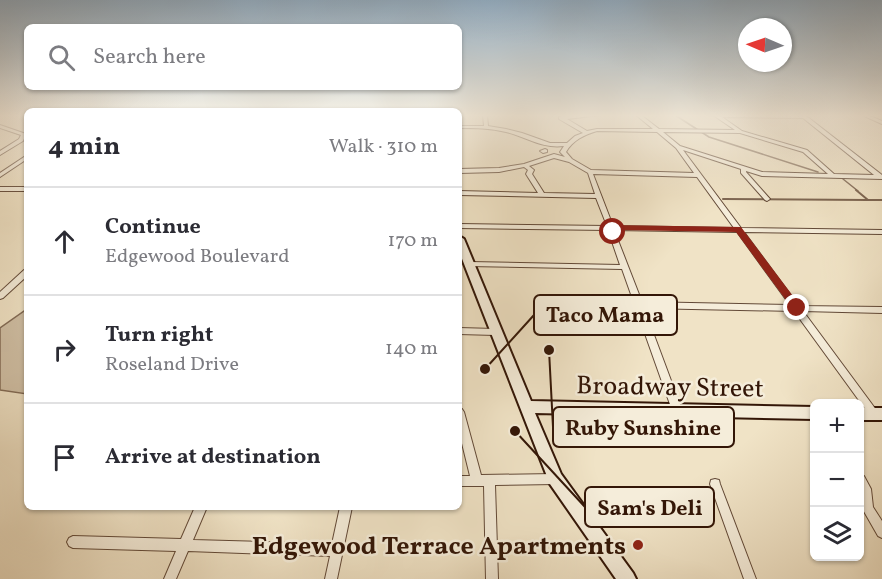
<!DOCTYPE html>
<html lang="en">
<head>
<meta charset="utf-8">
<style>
  :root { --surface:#fff; --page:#f7f7f7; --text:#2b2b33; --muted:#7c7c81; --line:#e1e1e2 }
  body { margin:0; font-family:Vollkorn,serif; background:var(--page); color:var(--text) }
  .controls { position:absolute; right:18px; bottom:18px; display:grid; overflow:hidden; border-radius:9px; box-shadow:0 2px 4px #0004 }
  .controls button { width:54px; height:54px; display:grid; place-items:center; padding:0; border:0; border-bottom:2px solid var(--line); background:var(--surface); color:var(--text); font:30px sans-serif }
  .compass { position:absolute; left:738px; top:18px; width:54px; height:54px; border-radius:50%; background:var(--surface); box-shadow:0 2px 4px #0004; rotate:272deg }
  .stop { position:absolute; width:18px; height:18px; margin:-14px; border:4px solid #8f2418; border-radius:50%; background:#fff }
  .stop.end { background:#8f2418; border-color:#fff; box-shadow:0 2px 6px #0008 }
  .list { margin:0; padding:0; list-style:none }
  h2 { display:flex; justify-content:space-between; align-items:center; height:78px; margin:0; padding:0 24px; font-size:26px }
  h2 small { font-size:20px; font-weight:400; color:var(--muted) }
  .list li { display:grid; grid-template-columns:39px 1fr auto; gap:18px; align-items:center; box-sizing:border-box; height:108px; padding:0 24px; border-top:2px solid var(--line) }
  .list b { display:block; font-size:22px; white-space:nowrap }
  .list p { margin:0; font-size:20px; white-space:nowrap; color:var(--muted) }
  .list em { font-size:20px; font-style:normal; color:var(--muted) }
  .icon { flex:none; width:33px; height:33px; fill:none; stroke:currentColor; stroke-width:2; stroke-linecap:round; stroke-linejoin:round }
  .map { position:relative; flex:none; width:882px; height:579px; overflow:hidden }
  .search { position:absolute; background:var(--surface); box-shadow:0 2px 4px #0004; left:24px; top:24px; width:438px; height:66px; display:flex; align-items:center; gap:15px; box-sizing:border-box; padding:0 21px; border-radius:9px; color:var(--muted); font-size:22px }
  .panel { position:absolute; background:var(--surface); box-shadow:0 2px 4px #0004; left:24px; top:108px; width:438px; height:402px; border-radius:9px }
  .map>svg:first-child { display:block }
</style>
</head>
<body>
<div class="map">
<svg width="882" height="579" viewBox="0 0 882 579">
  <rect width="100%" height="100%" fill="#f0e3c6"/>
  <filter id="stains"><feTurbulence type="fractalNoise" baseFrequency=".00333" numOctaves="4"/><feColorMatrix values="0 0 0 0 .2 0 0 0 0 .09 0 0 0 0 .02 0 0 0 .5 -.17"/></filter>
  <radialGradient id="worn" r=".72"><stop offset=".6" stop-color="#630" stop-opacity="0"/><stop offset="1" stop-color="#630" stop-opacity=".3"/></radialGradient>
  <polygon fill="#d0c0a6" stroke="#826b56" stroke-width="1.5" points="27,309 27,394 0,390 0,328"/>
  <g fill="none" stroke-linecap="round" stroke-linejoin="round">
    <g stroke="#7e6753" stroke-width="1.5">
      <polyline points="675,115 709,137 818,172"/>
      <polyline points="843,179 858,191"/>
    </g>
    <g stroke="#7e6753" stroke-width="2">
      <polyline points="856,190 868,200 882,200"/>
      <polyline points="723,199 868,200"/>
    </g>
    <g stroke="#624937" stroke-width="2">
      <g id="street">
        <path d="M483,115H487L488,126L506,129L522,133L550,143H567L575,136L583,133L559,119V117L561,116L600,115L567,119L587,131L597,129H653L636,115H641L659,129L735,130L713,115H805L882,175V179L762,176L746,171V172L770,199L767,201L765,200L741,173V169L683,150L741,228L882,230V234L744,232L799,306L882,307V313L803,311L877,411L879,414L877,417L874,418L871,417L794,311L644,308L682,410L680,413L677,414L674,413L672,410L622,269L468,266L466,264L468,262H470L620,265L608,230L459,228V224L607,226L596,198L459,195V191L538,193L526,174L528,170L524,167L499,172L459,173V169L499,168L524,164L554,154L565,157L560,152L564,146C542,149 527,137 506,132C490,128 475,128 459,128V126H484ZM722,117L803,118L874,175L834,174L807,150L742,131ZM597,131L657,132L676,148L694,173L591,170L572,159L566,152C573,140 584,135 597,131ZM663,132L740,133L803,152L828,174L762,172L680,146ZM554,158L569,162L588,173L595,194L544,193L532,174L534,170L529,166ZM593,174L697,177L734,228L613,226ZM614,230L737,232L790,305L642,302Z"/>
        <polygon points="862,115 868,115 882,121 882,124"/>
        <polygon points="0,125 26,134 23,141 0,155 0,151 19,139 21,135 0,128"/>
        <polygon points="545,149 547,150 547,152 543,153 540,151"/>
        <polygon points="27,155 27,159 0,177 0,173"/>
        <rect x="0" y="187" width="27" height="4"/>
        <polygon points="24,270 27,270 27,276 3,298 0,299 0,292"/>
        <polygon points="459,328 495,329 498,330 499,332 498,334 495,335 459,334"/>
        <polygon points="459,408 462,409 464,412 481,475 555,474 559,475 560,479 559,483 555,484 495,485 498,579 486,579 484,486 459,486 459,476 470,476 459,431"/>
        <polygon points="860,475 864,476 871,489 873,507 882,521 882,538 878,536 862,508 860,489"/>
        <polygon points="715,479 719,480 720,484 756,579 744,579 710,484 711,480"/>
        <polygon points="195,507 207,507 193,540 332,544 340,507 352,507 337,579 325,579 330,556 188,551 176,579 164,579 176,551 73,548 69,546 67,542 69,538 73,536 181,539"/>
      </g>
    </g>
    <g stroke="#331607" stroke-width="4">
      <g id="secondary">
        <polygon points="459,236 464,239 531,401 814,407 814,419 535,413 561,474 633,573 636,579 616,579 550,484 459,251"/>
        <rect x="860" y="408" width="22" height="12"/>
      </g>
    </g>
    <use href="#street" fill="#f5edda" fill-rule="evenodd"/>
    <use href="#secondary" fill="#f5edda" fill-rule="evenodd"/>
  </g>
  <linearGradient id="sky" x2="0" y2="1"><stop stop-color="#91abc0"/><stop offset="0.59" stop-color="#f8f2e5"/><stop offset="1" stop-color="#f8f2e5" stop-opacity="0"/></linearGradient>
  <rect width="882" height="196" fill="url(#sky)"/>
  <polygon fill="#8f2418" points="608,225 741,227 802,308 801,311 794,311 736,232 617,230 617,232 613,235 609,232"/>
  <circle fill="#8f2418" stroke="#f5edda" stroke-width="2" cx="638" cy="545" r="6"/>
  <g text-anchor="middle" stroke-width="5" stroke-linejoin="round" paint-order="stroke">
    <g font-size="26" fill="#331607" stroke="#f5edda">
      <text transform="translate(670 386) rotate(1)" y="9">Broadway Street</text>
    </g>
    <g font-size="26" font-weight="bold" fill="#331607" stroke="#f5edda" text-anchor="end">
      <text x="626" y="554">Edgewood Terrace Apartments</text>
    </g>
  </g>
  <path fill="none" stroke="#331607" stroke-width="2" d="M485 369L534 315M549 350L553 427M515 431L585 507"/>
  <g fill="#331607" stroke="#f5edda" stroke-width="2">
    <circle cx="485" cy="369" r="6"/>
    <circle cx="549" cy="350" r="6"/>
    <circle cx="515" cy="431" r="6"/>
  </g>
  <g fill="#f5edda" stroke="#331607" stroke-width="2">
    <rect x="534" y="295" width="143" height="40" rx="6"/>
    <rect x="553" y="407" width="181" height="40" rx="6"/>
    <rect x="585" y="487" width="129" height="40" rx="6"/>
  </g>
  <g font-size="22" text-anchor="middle" font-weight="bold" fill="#331607">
    <text x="605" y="322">Taco Mama</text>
    <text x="643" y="435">Ruby Sunshine</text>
    <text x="650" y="515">Sam's Deli</text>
  </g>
  <rect width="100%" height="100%" filter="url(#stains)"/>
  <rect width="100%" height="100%" fill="url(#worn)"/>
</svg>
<div class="controls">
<button>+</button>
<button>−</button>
<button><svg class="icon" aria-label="layers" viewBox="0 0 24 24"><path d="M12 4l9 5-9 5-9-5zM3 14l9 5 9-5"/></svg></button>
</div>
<svg class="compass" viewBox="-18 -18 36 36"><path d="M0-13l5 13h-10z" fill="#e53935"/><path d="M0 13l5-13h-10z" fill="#7c7c81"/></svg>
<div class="stop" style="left:613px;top:232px"></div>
<div class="stop end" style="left:797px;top:308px"></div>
<div class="search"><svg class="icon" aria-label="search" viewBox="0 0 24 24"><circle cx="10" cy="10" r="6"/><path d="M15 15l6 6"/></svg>Search here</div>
<section class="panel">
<h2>4 min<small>Walk · 310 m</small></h2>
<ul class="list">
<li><svg class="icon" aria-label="ahead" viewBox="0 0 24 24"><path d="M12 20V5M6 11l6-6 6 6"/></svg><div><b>Continue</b><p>Edgewood Boulevard</p></div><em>170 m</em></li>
<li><svg class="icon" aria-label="right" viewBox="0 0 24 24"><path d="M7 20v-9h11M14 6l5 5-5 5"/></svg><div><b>Turn right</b><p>Roseland Drive</p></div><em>140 m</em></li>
<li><svg class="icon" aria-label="arrive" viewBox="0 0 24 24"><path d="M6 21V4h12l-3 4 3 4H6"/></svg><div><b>Arrive at destination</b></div></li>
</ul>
</section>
</div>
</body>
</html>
